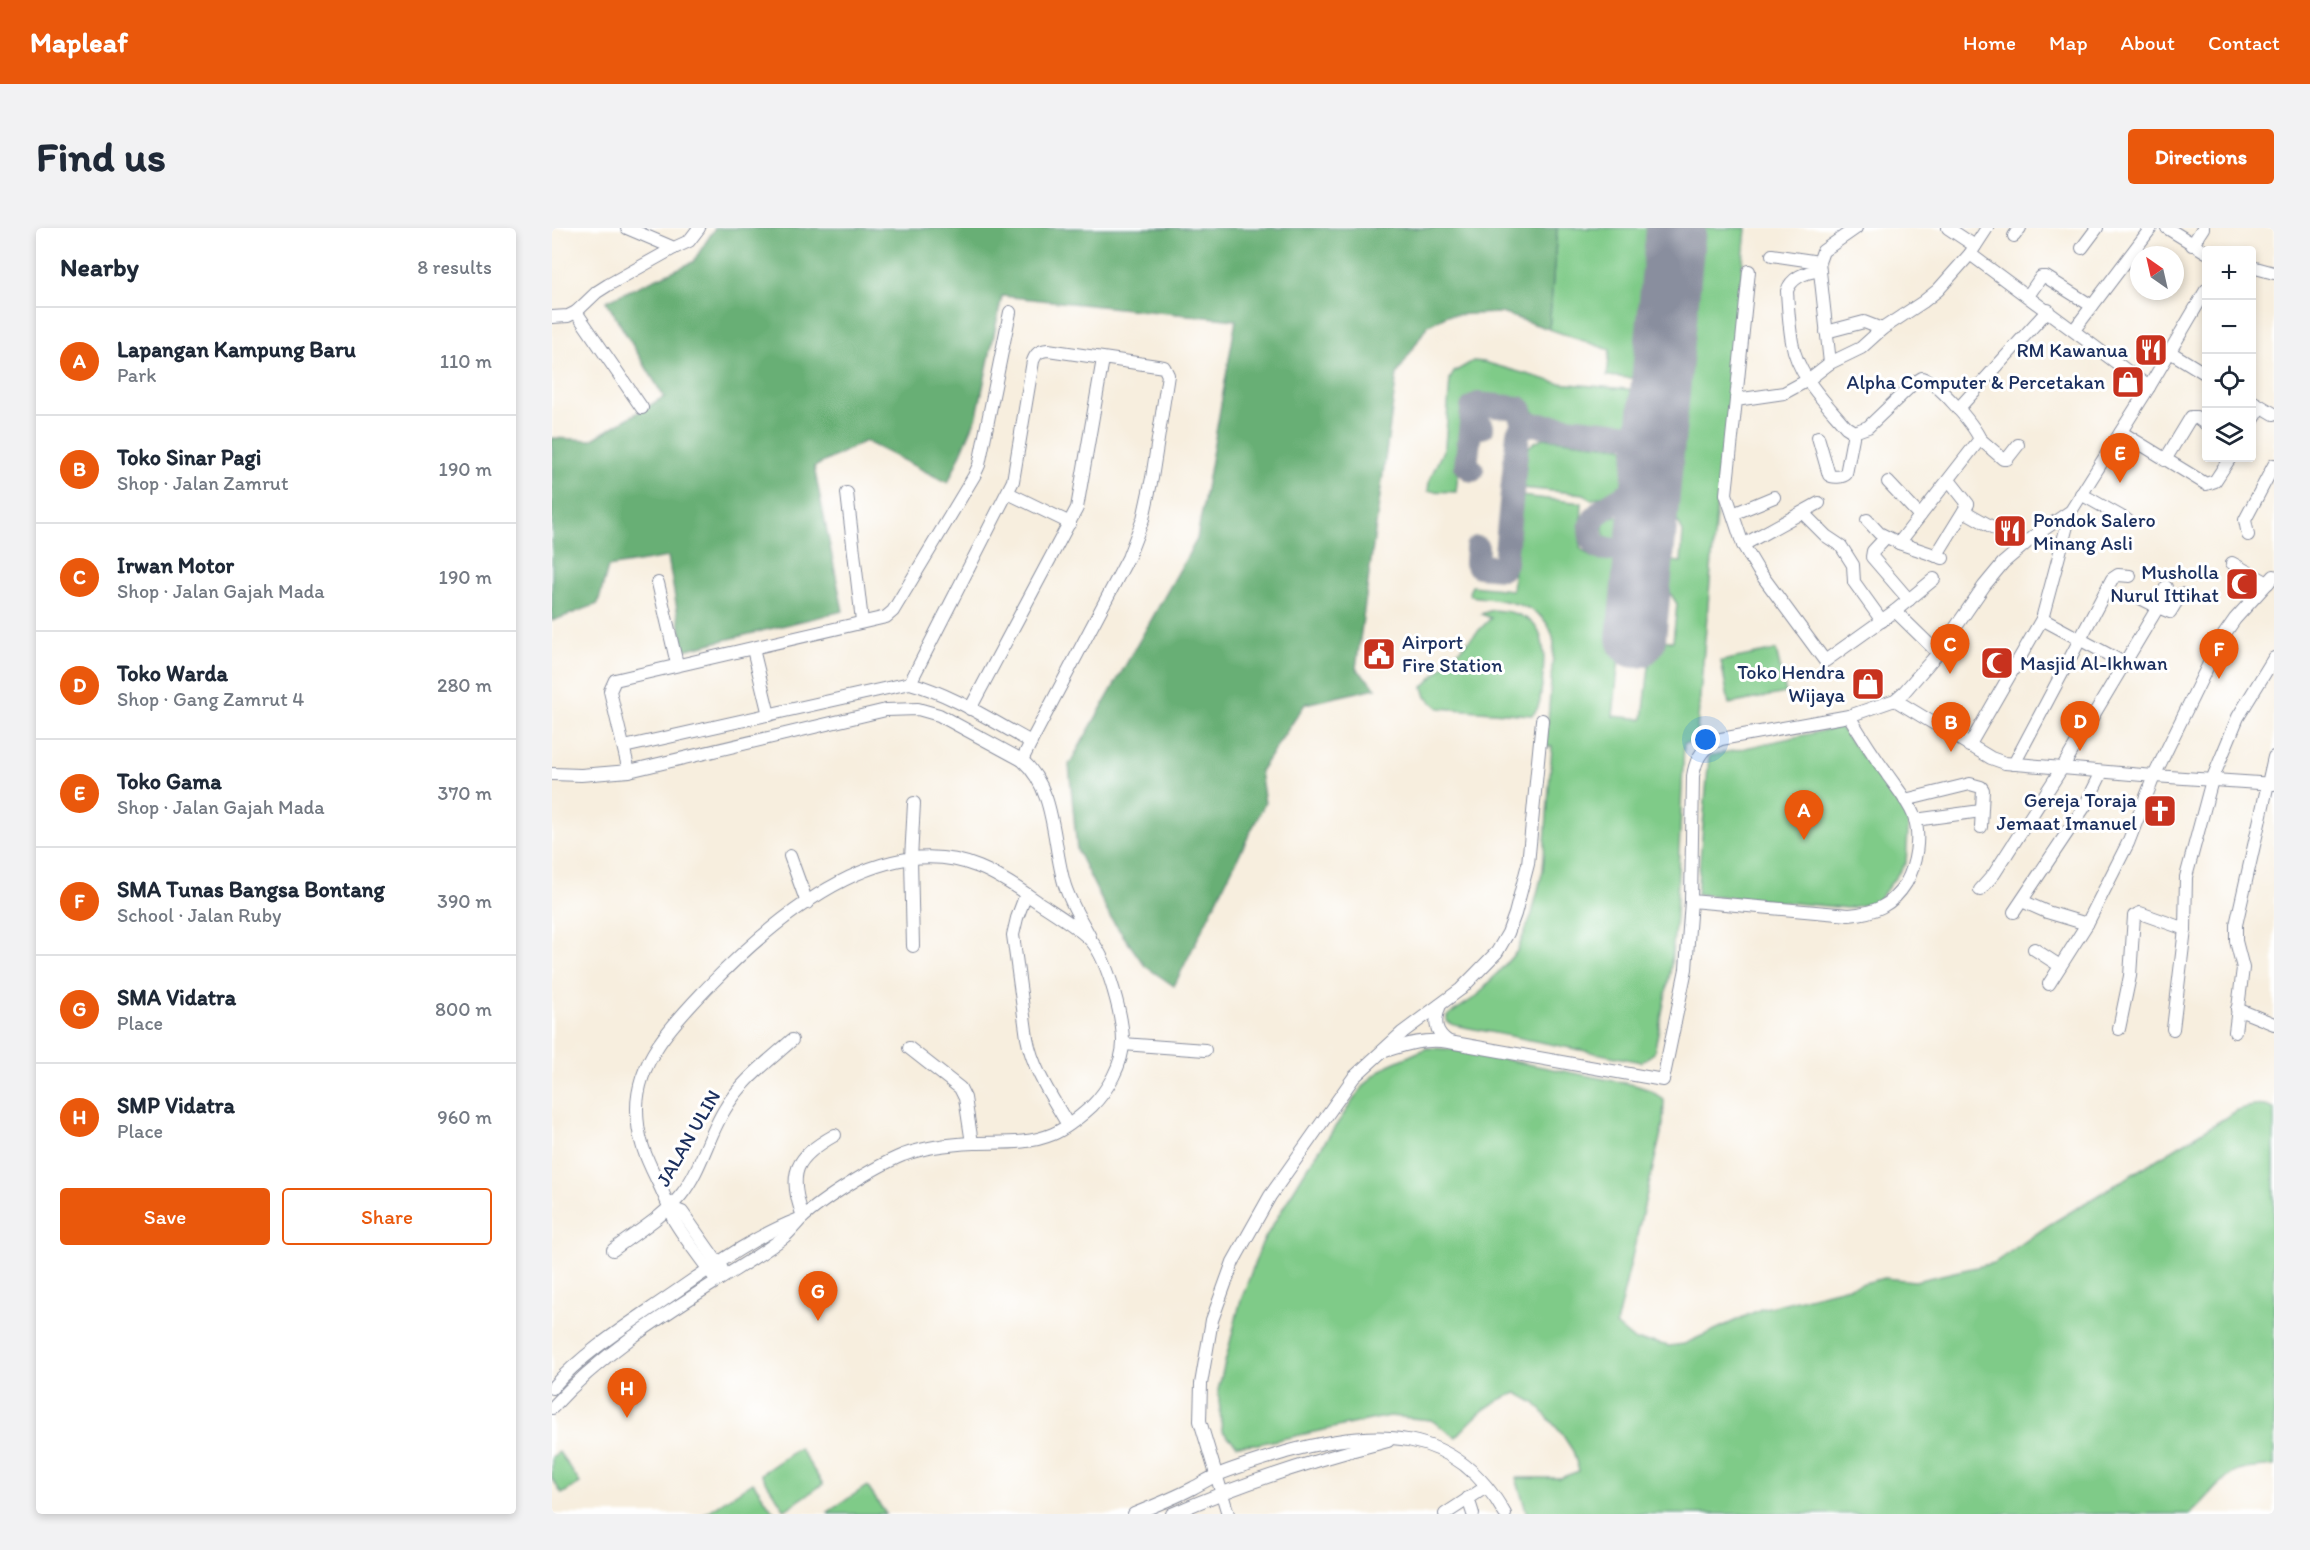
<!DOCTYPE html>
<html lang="en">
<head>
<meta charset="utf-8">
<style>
  :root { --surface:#fff; --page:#f2f2f3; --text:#1f2937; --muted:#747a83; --line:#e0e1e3; --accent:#ea580c }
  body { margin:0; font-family:Itim,sans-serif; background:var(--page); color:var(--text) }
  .controls { position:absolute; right:18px; top:18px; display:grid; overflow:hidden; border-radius:6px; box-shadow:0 3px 9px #0003 }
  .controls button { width:54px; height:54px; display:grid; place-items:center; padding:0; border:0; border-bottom:2px solid var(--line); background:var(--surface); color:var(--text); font:30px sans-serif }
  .compass { position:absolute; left:1578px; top:18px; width:54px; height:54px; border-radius:50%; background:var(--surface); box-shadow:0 3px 9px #0003; rotate:326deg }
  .you { position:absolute; left:1154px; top:512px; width:21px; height:21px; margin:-15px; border:4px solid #fff; border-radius:50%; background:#1a73e8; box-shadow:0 0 0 9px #1a73e833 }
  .badge { display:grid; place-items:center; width:39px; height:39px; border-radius:50%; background:var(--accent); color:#fff; font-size:20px; font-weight:700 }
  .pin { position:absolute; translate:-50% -50px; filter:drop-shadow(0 2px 3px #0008) }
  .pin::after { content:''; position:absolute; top:32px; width:21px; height:18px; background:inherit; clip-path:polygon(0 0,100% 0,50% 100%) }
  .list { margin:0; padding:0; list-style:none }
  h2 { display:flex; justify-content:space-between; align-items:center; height:78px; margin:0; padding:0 24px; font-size:26px }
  h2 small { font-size:20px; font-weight:400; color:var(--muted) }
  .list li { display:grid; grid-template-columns:39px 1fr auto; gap:18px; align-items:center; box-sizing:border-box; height:108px; padding:0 24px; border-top:2px solid var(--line) }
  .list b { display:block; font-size:22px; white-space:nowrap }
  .list p { margin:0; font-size:20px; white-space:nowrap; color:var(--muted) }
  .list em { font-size:20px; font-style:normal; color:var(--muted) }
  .actions { display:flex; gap:12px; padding:18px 24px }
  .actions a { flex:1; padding:14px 0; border:2px solid var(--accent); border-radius:6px; text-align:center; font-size:21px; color:var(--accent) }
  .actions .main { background:var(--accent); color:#fff }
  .icon { flex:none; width:33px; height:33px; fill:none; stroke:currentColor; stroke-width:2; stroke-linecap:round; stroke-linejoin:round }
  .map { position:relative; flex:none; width:1722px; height:1286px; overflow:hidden; border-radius:6px }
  header { display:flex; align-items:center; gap:36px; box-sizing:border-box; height:84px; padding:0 30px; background:var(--accent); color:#fff }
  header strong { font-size:28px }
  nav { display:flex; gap:33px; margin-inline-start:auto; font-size:21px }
  .intro { display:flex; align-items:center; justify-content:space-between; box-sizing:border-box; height:144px; padding:0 36px }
  h1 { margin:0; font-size:42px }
  .button { padding:15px 27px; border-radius:6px; background:var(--accent); color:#fff; font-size:21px; font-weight:700 }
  main { display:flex; gap:36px; padding:0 36px }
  aside { flex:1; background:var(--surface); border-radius:6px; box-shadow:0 3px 9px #0003 }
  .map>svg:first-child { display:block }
</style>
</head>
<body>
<header>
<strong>Mapleaf</strong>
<nav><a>Home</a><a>Map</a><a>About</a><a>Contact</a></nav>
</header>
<div class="intro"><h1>Find us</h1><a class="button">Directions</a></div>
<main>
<aside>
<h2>Nearby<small>8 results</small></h2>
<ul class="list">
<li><span class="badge">A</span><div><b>Lapangan Kampung Baru</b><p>Park</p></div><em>110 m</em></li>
<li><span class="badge">B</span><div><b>Toko Sinar Pagi</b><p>Shop · Jalan Zamrut</p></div><em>190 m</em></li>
<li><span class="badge">C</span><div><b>Irwan Motor</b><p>Shop · Jalan Gajah Mada</p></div><em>190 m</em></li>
<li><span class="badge">D</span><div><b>Toko Warda</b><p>Shop · Gang Zamrut 4</p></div><em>280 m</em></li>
<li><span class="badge">E</span><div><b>Toko Gama</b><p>Shop · Jalan Gajah Mada</p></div><em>370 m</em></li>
<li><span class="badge">F</span><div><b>SMA Tunas Bangsa Bontang</b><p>School · Jalan Ruby</p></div><em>390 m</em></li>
<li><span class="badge">G</span><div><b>SMA Vidatra</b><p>Place</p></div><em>800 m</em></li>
<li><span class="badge">H</span><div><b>SMP Vidatra</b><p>Place</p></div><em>960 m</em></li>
</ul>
<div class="actions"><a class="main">Save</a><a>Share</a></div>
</aside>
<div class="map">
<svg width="1722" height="1286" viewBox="0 0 1722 1286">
  <rect width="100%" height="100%" fill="#fff"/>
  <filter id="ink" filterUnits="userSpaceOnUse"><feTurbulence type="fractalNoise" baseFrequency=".0167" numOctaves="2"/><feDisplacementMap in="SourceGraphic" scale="12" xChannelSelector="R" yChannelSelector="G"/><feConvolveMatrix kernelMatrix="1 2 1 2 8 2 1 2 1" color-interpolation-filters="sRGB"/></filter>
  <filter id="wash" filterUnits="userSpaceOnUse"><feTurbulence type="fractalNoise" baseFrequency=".008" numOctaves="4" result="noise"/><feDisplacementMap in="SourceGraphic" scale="24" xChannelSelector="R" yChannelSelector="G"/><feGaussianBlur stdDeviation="1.35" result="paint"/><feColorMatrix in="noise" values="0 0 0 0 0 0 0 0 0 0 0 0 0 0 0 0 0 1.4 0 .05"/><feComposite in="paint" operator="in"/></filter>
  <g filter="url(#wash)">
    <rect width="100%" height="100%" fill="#f7eede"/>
    <g fill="#7fcb88" stroke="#4d7d73" stroke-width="1.5">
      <path d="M1005,0H1109L1095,142C1085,154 1069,149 1055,148L1058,122L997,101Z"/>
      <path d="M1140,0H1194L1169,272L1165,274L1144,514L1132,515L1124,689L1118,745L1102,825L1089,834L902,797L894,793L895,788L925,768L965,723L980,686L991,642L1000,519L994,518L1002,415C997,374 951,373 919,368L917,364L920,358L960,362L969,268L1030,275L1028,320L1039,329L1077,334L1061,488L1091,491L1100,412L1121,413L1125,376L1105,344L1107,332L1129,334L1131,304L1113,270Z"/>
      <polygon points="921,133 932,134 1006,155 1086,162 1093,171 1091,189 1086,195 1073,201 995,193 982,184 978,177 914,171 904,264 876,263 877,253 893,218 898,151 902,144"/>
      <polygon points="991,210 1070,219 1083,228 1086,235 1085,250 1064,263 1039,272 1032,266 970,260 974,221 983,214"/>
      <circle cx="1064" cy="301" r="13"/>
      <path d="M940,382C993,384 995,413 990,457C988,468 989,480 980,487L887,480L874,469L871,459L939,390L929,386Z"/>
      <polygon points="1224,422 1234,465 1177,476 1169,433"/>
      <polygon points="1288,499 1357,589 1354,635 1325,674 1295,680 1145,666 1157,528"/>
      <path d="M875,820L899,821L1083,857L1098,862L1112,872L1111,897L1064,1097L1083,1113L1100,1114L1117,1118L1132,1116L1209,1081L1332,1050L1363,1053L1442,1035L1497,997L1686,882C1698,878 1709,875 1722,881V1238C1708,1240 1692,1239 1680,1246C1663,1256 1653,1275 1638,1286H975L964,1250H1008L1027,1243L1021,1223L1010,1206L983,1175L965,1165C936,1174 924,1188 904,1209L879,1192L837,1188L706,1216L685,1217L670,1203L666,1162L688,1075L710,1015L752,945L806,865L820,849L837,837Z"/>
      <polygon points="247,1220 271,1256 233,1282 209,1246"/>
      <polygon points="7,1224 28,1255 10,1266 0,1251 0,1229"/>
      <polygon points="201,1254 223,1286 153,1286"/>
      <polygon points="315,1258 334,1286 277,1286 276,1284"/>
    </g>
    <polygon fill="#67af74" stroke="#416f69" stroke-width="1.5" points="163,0 1005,0 997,101 949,85 895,87 875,98 845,146 804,440 824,460 753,476 708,543 713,575 622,758 593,738 558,689 525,622 517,537 645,311 684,92 450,68 425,188 396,255 313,213 262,239 291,383 132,422 116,329 56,339 46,376 0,393 0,210 39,212 112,169 54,73 141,34"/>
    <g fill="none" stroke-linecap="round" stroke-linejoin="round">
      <g stroke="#898e9e" stroke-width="24">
        <polyline points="919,194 914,237 920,242"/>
        <polyline points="930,199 922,197 919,194 920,180 926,176 967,180 969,182 969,190 979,196"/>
        <polyline points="1102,229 1097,215 1089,208 1106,193"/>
        <polyline points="925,320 924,335 927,338 950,340 953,335 966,205 971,199 979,196 1089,208"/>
        <path d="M1093,325L1046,320C1016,288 1079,265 1100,255"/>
      </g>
      <polyline stroke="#898e9e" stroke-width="60" points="1084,410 1124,0"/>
    </g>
  </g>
  <g filter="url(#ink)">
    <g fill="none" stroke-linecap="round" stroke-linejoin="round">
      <g stroke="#898e9e" stroke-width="14">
        <g id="minor">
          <polyline points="75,0 122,20 137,13 147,0"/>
          <polyline points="1396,0 1423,18"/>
          <polyline points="1615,0 1654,24"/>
          <polyline points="1462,8 1468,0"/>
          <polyline points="1640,17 1651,0"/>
          <polyline points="1530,20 1545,0"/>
          <polyline points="1418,26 1597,159"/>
          <polyline points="1220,27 1267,34"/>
          <polyline points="1700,39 1722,45"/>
          <path d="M1266,43C1253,44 1239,50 1235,63C1236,80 1237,97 1240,114C1245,147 1273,174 1294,199L1302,204L1316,199L1362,155L1370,150C1386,154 1421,196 1428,211L1347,315L1327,305L1315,292"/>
          <polyline points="1476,68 1489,49 1494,49 1540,78"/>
          <polyline points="24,84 90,180"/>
          <polyline points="0,89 16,88 24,84 45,64 56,57 122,20"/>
          <polyline points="1522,102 1599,0"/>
          <polyline points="1274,104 1312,94 1330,101"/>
          <polyline points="1618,124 1654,146"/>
          <polyline points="1278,135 1267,34 1271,23 1304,0"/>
          <polyline points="1184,172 1197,43"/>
          <polyline points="1700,173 1722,186"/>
          <polyline points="1406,181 1496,82"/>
          <polyline points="1700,194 1709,179"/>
          <polyline points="1569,204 1654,256 1663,253 1678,230"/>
          <path d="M1266,209L1277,247C1281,250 1291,249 1294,246L1302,204"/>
          <polyline points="1428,211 1451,231 1455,231 1466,217"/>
          <polyline points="1613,232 1639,189 1644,189 1654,196"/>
          <polyline points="1336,254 1368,288"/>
          <polyline points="295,265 310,393"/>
          <polyline points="456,265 518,295"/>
          <polyline points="1529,266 1575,292"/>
          <polyline points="1267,275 1191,317 1174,266 1184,172 1232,165 1256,152 1278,135 1309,120 1330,101 1371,74 1386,62 1418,26 1435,0"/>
          <polyline points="1412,283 1449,304 1467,321"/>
          <polyline points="1251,285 1274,308 1289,318 1301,337 1302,354 1330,393"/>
          <polyline points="1181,286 1222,269"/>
          <polyline points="1696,307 1693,292 1722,237"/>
          <polyline points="1334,309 1321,323 1320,329 1357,372"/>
          <polyline points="1347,315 1391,330"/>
          <polyline points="1191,317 1206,342 1273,433 1343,383 1386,425"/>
          <polyline points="1384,328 1416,276 1397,252"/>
          <polyline points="1680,335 1716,355"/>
          <polyline points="106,355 125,436"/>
          <polyline points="1590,371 1606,379 1614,359"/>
          <polyline points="1343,383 1382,351"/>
          <polyline points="1490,391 1572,435"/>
          <polyline points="201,421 217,487"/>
          <path d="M358,455L461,253L481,133C484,125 487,123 496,122L612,139L616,147L600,250L591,291L576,330L479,514"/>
          <polyline points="1343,472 1439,530 1453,535 1602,548 1722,556"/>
          <polyline points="418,481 525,280 551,131"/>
          <polyline points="1417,518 1490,391 1519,283"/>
          <path d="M72,519L358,455C401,467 440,493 479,514L470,532"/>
          <polyline points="1462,536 1560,351 1566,347 1578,348"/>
          <polyline points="77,543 58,463 63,452 334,389 341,383 422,248 427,237 458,84"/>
          <path d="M0,546L29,547L77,543L334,482L366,481L387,487L470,532C505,563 500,617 513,658C519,676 529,692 538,709"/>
          <polyline points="1353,572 1418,556 1429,559 1431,562 1429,599"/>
          <polyline points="1363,592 1429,583"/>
          <polyline points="238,628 255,675"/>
          <polyline points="1428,662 1442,646 1510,540 1606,379 1618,384 1629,366"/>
          <path d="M474,666L465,690L461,707L475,810C481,842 500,869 516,897"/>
          <path d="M1139,673L1297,687C1322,685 1340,678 1354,655C1364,637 1369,608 1362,588C1356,573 1344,559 1335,546C1321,527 1309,508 1297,488"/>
          <polyline points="1470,673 1495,684 1535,696"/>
          <polyline points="1462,684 1533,578 1550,544"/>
          <polyline points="361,718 359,631 362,575"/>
          <polyline points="1482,721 1508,738"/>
          <polyline points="1497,756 1535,696 1576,615 1602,548 1669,411 1683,391 1722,348"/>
          <path d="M888,777C882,793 882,804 897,814L1111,852L1134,741L1139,673L1141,548C1144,529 1151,519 1169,511L1297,488L1343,472L1352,464L1386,425L1432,358L1451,335L1485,306L1519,283L1597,159L1654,62"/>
          <polyline points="1685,781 1722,796"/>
          <polyline points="1567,801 1578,748 1582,688 1588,685 1633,701"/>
          <polyline points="1621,801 1633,701 1634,649 1660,552 1686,489 1722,430"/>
          <polyline points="1683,804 1691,740 1684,713 1684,697 1722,529"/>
          <polyline points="571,816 653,822"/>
          <polyline points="357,820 408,860 413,870 420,915"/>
          <path d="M833,823C855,816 874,810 897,814"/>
          <polyline points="117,979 130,984 170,1041"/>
          <path d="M251,989C236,945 242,930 283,907"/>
          <path d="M61,1022C83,1005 111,989 129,967C149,942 156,908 173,881C189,853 217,833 240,812"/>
          <path d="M0,1160C32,1124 77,1096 116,1069C157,1041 200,1009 247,991"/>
          <path d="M0,1180C48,1127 105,1091 165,1053C187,1039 212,1025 232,1009C238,1004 243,997 249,991C271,971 322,939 351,927C373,919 398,916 422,915C449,914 475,917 501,906C515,900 529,888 540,878C555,863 571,836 571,814C571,789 556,734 541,715C530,701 499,683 483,672C466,660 447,647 427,639C329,599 220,693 156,759C124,793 85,831 85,881C85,923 103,943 117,979C121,988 118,985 123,994C135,1014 151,1033 165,1053"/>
          <polyline points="916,1270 921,1286"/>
          <path d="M582,1286C602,1278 622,1270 641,1260C649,1256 656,1251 665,1247C687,1238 711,1231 734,1224C821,1200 903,1196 953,1286"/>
          <path d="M620,1286C690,1255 762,1232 836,1213"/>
          <polyline points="676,1286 648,1193 649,1156 660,1092 681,1034 718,968 802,849 851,804 909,761 945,724 956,705 963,686 976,636 990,492"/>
          <polyline points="893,1286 934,1259"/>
        </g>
      </g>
      <use href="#minor" stroke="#fff" stroke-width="12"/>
    </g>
  </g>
  <defs>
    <g id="restaurant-square" transform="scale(1.725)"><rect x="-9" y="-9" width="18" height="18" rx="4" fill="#c8321e" stroke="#fff"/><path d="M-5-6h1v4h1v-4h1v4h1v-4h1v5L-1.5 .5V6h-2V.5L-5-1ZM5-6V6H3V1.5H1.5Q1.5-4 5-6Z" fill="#fff"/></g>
    <g id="shop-square" transform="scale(1.725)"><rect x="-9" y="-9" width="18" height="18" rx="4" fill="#c8321e" stroke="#fff"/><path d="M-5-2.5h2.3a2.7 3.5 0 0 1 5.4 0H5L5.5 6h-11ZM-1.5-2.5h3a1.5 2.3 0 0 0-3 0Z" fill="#fff"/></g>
    <g id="mosque-square" transform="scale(1.725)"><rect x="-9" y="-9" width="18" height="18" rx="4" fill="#c8321e" stroke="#fff"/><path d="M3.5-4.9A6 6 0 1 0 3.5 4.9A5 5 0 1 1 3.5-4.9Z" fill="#fff"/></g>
    <g id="civic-square" transform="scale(1.725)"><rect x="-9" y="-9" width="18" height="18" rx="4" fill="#c8321e" stroke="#fff"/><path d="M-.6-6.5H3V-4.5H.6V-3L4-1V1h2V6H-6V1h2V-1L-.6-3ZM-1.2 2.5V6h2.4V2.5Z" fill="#fff"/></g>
    <g id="church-square" transform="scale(1.725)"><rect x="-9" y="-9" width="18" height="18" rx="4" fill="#c8321e" stroke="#fff"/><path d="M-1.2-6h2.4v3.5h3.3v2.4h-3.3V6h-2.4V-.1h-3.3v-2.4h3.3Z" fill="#fff"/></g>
  </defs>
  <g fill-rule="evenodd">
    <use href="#restaurant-square" x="1599" y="122"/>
    <use href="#shop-square" x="1576" y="154"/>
    <use href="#restaurant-square" x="1458" y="303"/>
    <use href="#mosque-square" x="1690" y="356"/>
    <use href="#civic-square" x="827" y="426"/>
    <use href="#mosque-square" x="1445" y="435"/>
    <use href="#shop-square" x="1316" y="456"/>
    <use href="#church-square" x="1608" y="583"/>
  </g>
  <g text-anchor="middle" stroke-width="6" stroke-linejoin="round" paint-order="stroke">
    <g font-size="20" fill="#1b2f5e" stroke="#fff" text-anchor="end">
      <text x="1576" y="129">RM Kawanua</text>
      <text x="1553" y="161">Alpha Computer &amp; Percetakan</text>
      <text x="1481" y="299" text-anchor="start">Pondok Salero<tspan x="1481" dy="23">Minang Asli</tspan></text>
      <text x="1667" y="351">Musholla<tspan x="1667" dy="23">Nurul Ittihat</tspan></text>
      <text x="850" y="421" text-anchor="start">Airport<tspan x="850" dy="23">Fire Station</tspan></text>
      <text x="1468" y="442" text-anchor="start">Masjid Al-Ikhwan</text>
      <text x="1293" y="451">Toko Hendra<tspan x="1293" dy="23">Wijaya</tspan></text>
      <text x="1585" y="579">Gereja Toraja<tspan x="1585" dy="23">Jemaat Imanuel</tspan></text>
    </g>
    <g font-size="20" fill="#1b2f5e" stroke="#fff">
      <text transform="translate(136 910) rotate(-60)" y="7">JALAN ULIN</text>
    </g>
  </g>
</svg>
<div class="controls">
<button>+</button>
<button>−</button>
<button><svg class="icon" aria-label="locate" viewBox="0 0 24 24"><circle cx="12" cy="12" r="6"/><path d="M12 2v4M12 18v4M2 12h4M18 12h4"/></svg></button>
<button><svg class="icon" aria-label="layers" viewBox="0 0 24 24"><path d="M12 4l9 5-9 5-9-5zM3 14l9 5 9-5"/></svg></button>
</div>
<svg class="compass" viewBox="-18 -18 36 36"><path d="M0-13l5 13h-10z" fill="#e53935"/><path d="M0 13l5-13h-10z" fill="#747a83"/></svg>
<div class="you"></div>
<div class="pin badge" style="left:1252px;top:612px">A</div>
<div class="pin badge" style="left:1399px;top:524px">B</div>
<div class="pin badge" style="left:1398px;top:446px">C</div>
<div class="pin badge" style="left:1528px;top:523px">D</div>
<div class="pin badge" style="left:1568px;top:255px">E</div>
<div class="pin badge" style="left:1667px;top:451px">F</div>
<div class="pin badge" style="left:266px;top:1093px">G</div>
<div class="pin badge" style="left:75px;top:1190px">H</div>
</div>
</main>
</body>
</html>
